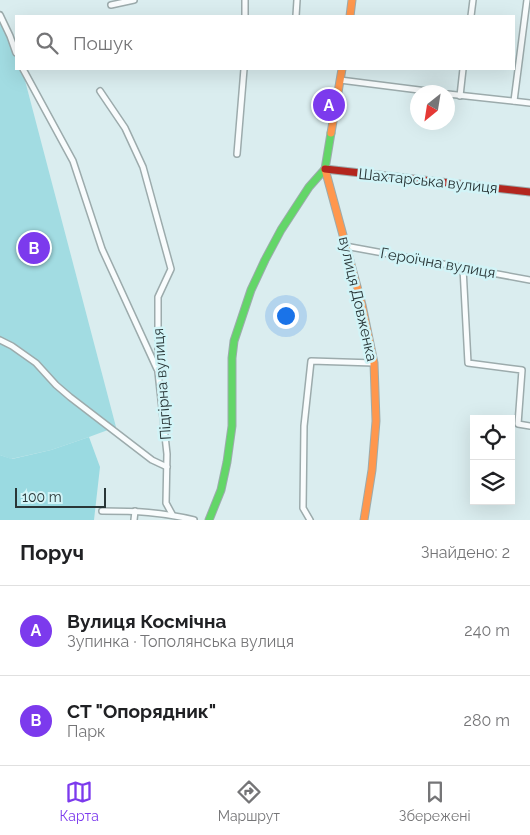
<!DOCTYPE html>
<html lang="uk">
<head>
<meta charset="utf-8">
<style>
  :root { --surface:#fff; --page:#f6f6f6; --text:#202124; --muted:#757577; --line:#e0e0e0; --accent:#7c3aed }
  body { margin:0; font-family:Raleway,sans-serif; background:var(--page); color:var(--text) }
  .controls { position:absolute; right:15px; bottom:15px; display:grid; overflow:hidden; border-radius:0px; box-shadow:0 5px 20px #0002 }
  .controls button { width:45px; height:45px; display:grid; place-items:center; padding:0; border:0; border-bottom:1px solid var(--line); background:var(--surface); color:var(--text); font:25px sans-serif }
  .compass { position:absolute; left:410px; top:85px; width:45px; height:45px; border-radius:50%; background:var(--surface); box-shadow:0 5px 20px #0002; rotate:210deg }
  .scale { position:absolute; left:15px; bottom:12px; width:91px; box-sizing:border-box; padding-left:5px; border:2px solid #293637; border-top:0; font-size:14px; line-height:18px; white-space:nowrap; color:#293637; -webkit-text-stroke:4px #d2f4f7; paint-order:stroke }
  .you { position:absolute; left:285px; top:315px; width:18px; height:18px; margin:-12px; border:4px solid #fff; border-radius:50%; background:#1a73e8; box-shadow:0 0 0 8px #1a73e833 }
  .badge { display:grid; place-items:center; width:32px; height:32px; border-radius:50%; background:var(--accent); color:#fff; font-size:16px; font-weight:700 }
  .pin { position:absolute; translate:-50% -50%; border:2px solid #fff; box-shadow:0 1px 5px #0006 }
  .list { margin:0; padding:0; list-style:none }
  h2 { display:flex; justify-content:space-between; align-items:center; height:65px; margin:0; padding:0 20px; font-size:21px }
  h2 small { font-size:16px; font-weight:400; color:var(--muted) }
  .list li { display:grid; grid-template-columns:32px 1fr auto; gap:15px; align-items:center; box-sizing:border-box; height:90px; padding:0 20px; border-top:1px solid var(--line) }
  .list b { display:block; font-size:19px; white-space:nowrap }
  .list p { margin:0; font-size:16px; white-space:nowrap; color:var(--muted) }
  .list em { font-size:16px; font-style:normal; color:var(--muted) }
  .icon { flex:none; width:28px; height:28px; fill:none; stroke:currentColor; stroke-width:2; stroke-linecap:round; stroke-linejoin:round }
  .map { position:relative; flex:none; width:530px; height:520px; overflow:hidden }
  .search { position:absolute; background:var(--surface); box-shadow:0 5px 20px #0002; left:15px; right:15px; top:15px; height:55px; display:flex; align-items:center; gap:12px; box-sizing:border-box; padding:0 18px; border-radius:0px; color:var(--muted); font-size:19px }
  .sheet { height:245px; background:var(--surface) }
  nav { display:flex; justify-content:space-around; align-items:center; box-sizing:border-box; height:70px; border-top:1px solid var(--line); background:var(--surface); font-size:14px; color:var(--muted) }
  nav a { display:grid; justify-items:center; gap:2px }
  nav .on { color:var(--accent) }
  .map>svg:first-child { display:block }
</style>
</head>
<body>
<div class="map">
<svg width="530" height="520" viewBox="0 0 530 520">
  <rect width="100%" height="100%" fill="#daedef"/>
  <polygon fill="#a2dce2" points="0,15 16,53 16,69 22,69 116,427 89,437 51,450 11,459 0,455"/>
  <polygon fill="#9adae1" points="89,437 100,467 94,520 0,520 0,455 12,459 51,450"/>
  <g fill="none" stroke-linecap="round" stroke-linejoin="round">
    <g stroke="#9cabac" stroke-width="8">
      <g id="street">
        <polyline points="111,5 134,0"/>
        <polyline points="0,15 10,36 16,53"/>
        <polyline points="245,16 245,0"/>
        <polyline points="296,16 297,0"/>
        <polyline points="471,16 473,0"/>
        <polyline points="23,69 73,161 102,249 157,369"/>
        <polyline points="340,80 435,92"/>
        <polyline points="100,91 125,128 143,167 171,269 158,297 158,372 167,454 166,503 172,514"/>
        <polyline points="448,94 530,103"/>
        <polyline points="460,96 463,69"/>
        <polyline points="514,101 527,0"/>
        <polyline points="237,154 244,69"/>
        <polyline points="345,246 530,280"/>
        <polyline points="463,268 468,363 522,370 518,424 530,426"/>
        <polyline points="0,340 12,346 36,363 56,385 70,397 152,460 167,467"/>
        <path d="M102,511C135,511 162,512 194,520"/>
        <polyline points="134,520 135,511"/>
        <polyline points="310,520 303,508 304,426 311,361 374,363"/>
      </g>
    </g>
    <g stroke="#9cabac" stroke-width="9">
      <polyline id="fast" points="209,520 221,490 227,462 232,426 232,358 234,341 251,290 265,260 281,230 309,187 325,169 331,133"/>
    </g>
    <g stroke="#9cabac" stroke-width="9">
      <g id="slow">
        <polyline points="350,16 352,0"/>
        <polyline points="331,133 342,69"/>
        <polyline points="325,169 362,305 374,363 376,421 372,470 364,520"/>
      </g>
    </g>
    <g stroke="#9cabac" stroke-width="9">
      <polyline id="jam" points="325,169 530,192"/>
    </g>
    <use href="#street" stroke="#f9fcfd" stroke-width="5"/>
    <use href="#fast" stroke="#63d668" stroke-width="7"/>
    <use href="#slow" stroke="#ff974d" stroke-width="7"/>
    <use href="#jam" stroke="#b3261e" stroke-width="7"/>
  </g>
  <g text-anchor="middle" stroke-width="5" stroke-linejoin="round" paint-order="stroke">
    <g font-size="15" fill="#293637" stroke="#d2f4f7">
      <text transform="translate(428 181) rotate(6)" y="5">Шахтарська вулиця</text>
      <text transform="translate(438 263) rotate(10)" y="5">Героїчна вулиця</text>
      <text transform="translate(358 299) rotate(77)" y="5">вулиця Довженка</text>
      <text transform="translate(162 384) rotate(-94)" y="5">Підгірна вулиця</text>
    </g>
  </g>
</svg>
<div class="controls">
<button><svg class="icon" aria-label="locate" viewBox="0 0 24 24"><circle cx="12" cy="12" r="6"/><path d="M12 2v4M12 18v4M2 12h4M18 12h4"/></svg></button>
<button><svg class="icon" aria-label="layers" viewBox="0 0 24 24"><path d="M12 4l9 5-9 5-9-5zM3 14l9 5 9-5"/></svg></button>
</div>
<svg class="compass" viewBox="-18 -18 36 36"><path d="M0-13l5 13h-10z" fill="#e53935"/><path d="M0 13l5-13h-10z" fill="#757577"/></svg>
<div class="scale">100 m</div>
<div class="you"></div>
<div class="pin badge" style="left:329px;top:105px">A</div>
<div class="pin badge" style="left:34px;top:248px">B</div>
<div class="search"><svg class="icon" aria-label="search" viewBox="0 0 24 24"><circle cx="10" cy="10" r="6"/><path d="M15 15l6 6"/></svg>Пошук</div>
</div>
<section class="sheet">
<h2>Поруч<small>Знайдено: 2</small></h2>
<ul class="list">
<li><span class="badge">A</span><div><b>Вулиця Космічна</b><p>Зупинка · Тополянська вулиця</p></div><em>240 m</em></li>
<li><span class="badge">B</span><div><b>СТ &quot;Опорядник&quot;</b><p>Парк</p></div><em>280 m</em></li>
</ul>
</section>
<nav>
<a class="on"><svg class="icon" aria-label="map" viewBox="0 0 24 24"><path d="M3 6l6-2 6 2 6-2v14l-6 2-6-2-6 2zM9 4v14M15 6v14"/></svg>Карта</a>
<a><svg class="icon" aria-label="directions" viewBox="0 0 24 24"><path d="M12 3l9 9-9 9-9-9zM9 14v-3h6M13 9l2 2-2 2"/></svg>Маршрут</a>
<a><svg class="icon" aria-label="saved" viewBox="0 0 24 24"><path d="M7 4h10v16l-5-4-5 4z"/></svg>Збережені</a>
</nav>
</body>
</html>
